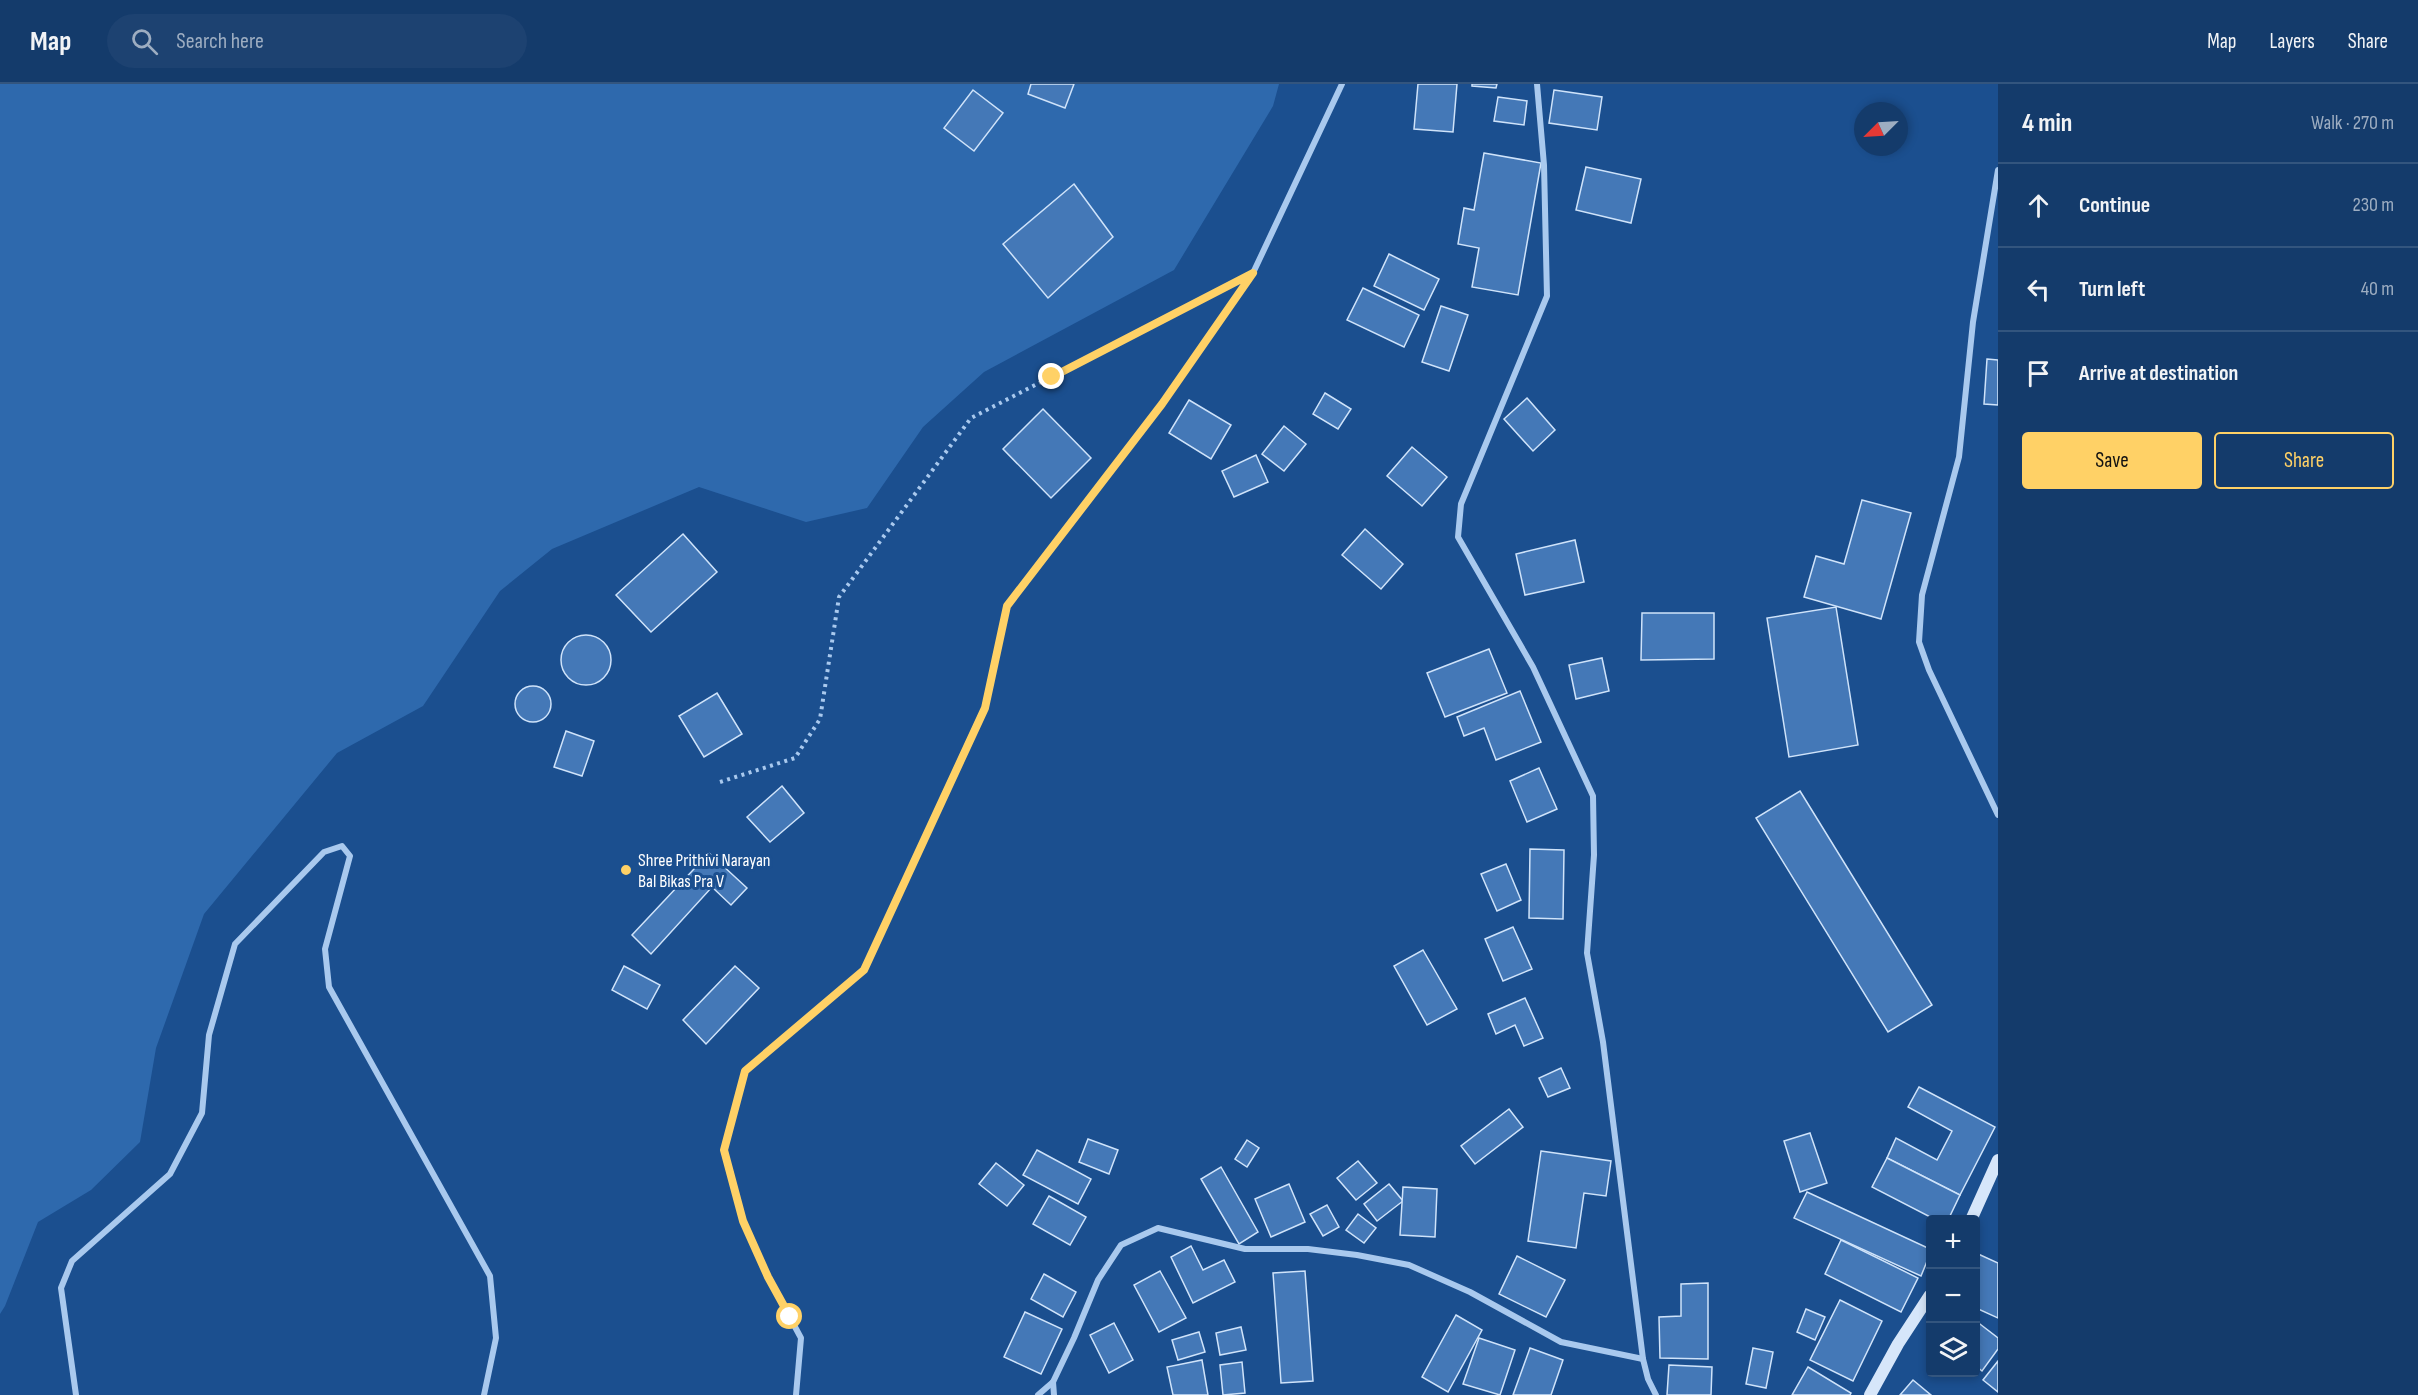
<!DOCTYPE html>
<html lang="en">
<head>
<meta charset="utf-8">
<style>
  :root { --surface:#143b6b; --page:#1d4271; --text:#f1f3f6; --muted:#9dadc1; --line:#33557e; --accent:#ffd166 }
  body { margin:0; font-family:"Sofia Sans Condensed",sans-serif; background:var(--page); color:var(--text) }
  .controls { position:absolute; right:18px; bottom:18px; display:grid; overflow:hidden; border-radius:6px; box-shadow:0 3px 9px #0003 }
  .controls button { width:54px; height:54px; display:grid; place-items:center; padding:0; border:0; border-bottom:2px solid var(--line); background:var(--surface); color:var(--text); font:30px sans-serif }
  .compass { position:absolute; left:1854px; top:18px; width:54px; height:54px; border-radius:50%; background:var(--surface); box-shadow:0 3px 9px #0003; rotate:246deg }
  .stop { position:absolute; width:18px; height:18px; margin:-14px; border:4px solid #ffd166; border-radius:50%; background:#fff }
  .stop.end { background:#ffd166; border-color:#fff; box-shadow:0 2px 6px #0008 }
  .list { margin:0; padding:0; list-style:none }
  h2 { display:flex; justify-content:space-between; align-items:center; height:78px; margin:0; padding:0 24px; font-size:26px }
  h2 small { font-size:20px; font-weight:400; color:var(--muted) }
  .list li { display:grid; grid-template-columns:39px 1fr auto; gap:18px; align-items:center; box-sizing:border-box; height:84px; padding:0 24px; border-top:2px solid var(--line) }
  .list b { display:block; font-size:22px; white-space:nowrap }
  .list em { font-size:20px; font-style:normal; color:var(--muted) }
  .actions { display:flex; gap:12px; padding:18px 24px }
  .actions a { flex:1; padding:14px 0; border:2px solid var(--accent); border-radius:6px; text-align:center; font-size:21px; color:var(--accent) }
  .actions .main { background:var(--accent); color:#111 }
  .icon { flex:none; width:33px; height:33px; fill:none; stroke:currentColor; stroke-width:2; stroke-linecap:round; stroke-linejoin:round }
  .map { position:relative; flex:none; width:1998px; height:1311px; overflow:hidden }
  header { display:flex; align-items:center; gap:36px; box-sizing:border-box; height:84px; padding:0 30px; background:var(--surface); border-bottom:2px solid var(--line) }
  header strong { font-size:28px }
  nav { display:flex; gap:33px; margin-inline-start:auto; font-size:21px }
  .search { width:420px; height:54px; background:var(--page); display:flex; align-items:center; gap:15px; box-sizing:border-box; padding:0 21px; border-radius:33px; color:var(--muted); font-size:22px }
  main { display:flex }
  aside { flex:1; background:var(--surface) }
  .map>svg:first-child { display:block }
</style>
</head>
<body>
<header>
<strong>Map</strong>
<div class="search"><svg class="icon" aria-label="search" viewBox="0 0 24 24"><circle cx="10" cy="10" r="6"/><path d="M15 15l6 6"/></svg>Search here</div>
<nav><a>Map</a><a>Layers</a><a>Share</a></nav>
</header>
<main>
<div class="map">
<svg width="1998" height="1311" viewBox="0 0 1998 1311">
  <rect width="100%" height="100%" fill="#1b4f8f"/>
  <polygon fill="#2e69ad" points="0,0 1279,0 1273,22 1174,186 984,288 923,343 867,424 806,438 699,403 552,465 500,507 423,622 337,669 204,830 156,964 140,1058 91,1106 38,1138 5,1222 0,1230"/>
  <g fill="#4478b7" stroke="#cfe3fa" stroke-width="1.5">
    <polygon points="1031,0 1074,0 1065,24 1028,10"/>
    <polygon points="1418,0 1457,0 1453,48 1414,45"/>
    <polygon points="1472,0 1497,0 1496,4 1472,2"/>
    <polygon points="973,6 1003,29 974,67 944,44"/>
    <polygon points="1554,6 1602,13 1597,46 1549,39"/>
    <polygon points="1498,13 1527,17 1524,41 1494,37"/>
    <polygon points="1484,69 1541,79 1518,211 1472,203 1479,164 1458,160 1464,124 1474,126"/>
    <polygon points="1586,83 1641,95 1631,139 1576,126"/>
    <polygon points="1074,100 1113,153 1048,214 1003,160"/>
    <polygon points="1389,170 1439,195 1424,226 1374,202"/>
    <polygon points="1363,204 1419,231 1404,263 1347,236"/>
    <polygon points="1441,222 1468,231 1449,287 1422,278"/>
    <polygon points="1987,275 1998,276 1998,321 1984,320"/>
    <polygon points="1325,309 1351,325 1338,345 1313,330"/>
    <polygon points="1527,314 1555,346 1533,367 1504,335"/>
    <polygon points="1189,316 1231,341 1211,375 1169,349"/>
    <polygon points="1043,325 1091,374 1051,414 1003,365"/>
    <polygon points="1284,342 1306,360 1284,387 1262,370"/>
    <polygon points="1412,363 1447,393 1422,422 1387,392"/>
    <polygon points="1256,371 1268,398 1234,413 1222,387"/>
    <polygon points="1862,416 1911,429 1881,535 1804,513 1816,472 1844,480"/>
    <polygon points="1365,445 1403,480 1381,505 1342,471"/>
    <polygon points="683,450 717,488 651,548 616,511"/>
    <polygon points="1575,456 1584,498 1525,511 1516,470"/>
    <polygon points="1836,523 1858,661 1789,673 1767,534"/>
    <polygon points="1642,529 1714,529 1714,575 1641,576"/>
    <circle cx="586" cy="576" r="25"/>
    <polygon points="1489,565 1507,609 1445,633 1427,589"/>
    <polygon points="1602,574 1609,607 1576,615 1569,581"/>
    <circle cx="533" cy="620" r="18"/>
    <polygon points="1520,607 1541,658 1496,676 1484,644 1464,652 1457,633"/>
    <polygon points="717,609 742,650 704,673 679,632"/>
    <polygon points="566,647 594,657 582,692 554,683"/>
    <polygon points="1539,684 1557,725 1527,738 1510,697"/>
    <polygon points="782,702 804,729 770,758 747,733"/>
    <polygon points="1800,707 1932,921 1888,948 1756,734"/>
    <polygon points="1530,765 1564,766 1563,835 1529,834"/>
    <polygon points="709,769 747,804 731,821 712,803 651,870 632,851"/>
    <polygon points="1506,780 1521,816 1497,827 1481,790"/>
    <polygon points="1513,843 1532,885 1503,897 1485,855"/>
    <polygon points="1423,866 1457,925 1427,941 1394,882"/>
    <polygon points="624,882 660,901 647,925 612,906"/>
    <polygon points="735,882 759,904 706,960 683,936"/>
    <polygon points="1525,914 1543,954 1524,962 1515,941 1496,950 1488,930"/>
    <polygon points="1561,984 1570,1004 1548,1013 1539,994"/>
    <polygon points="1919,1003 1995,1043 1960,1111 1887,1074 1896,1054 1937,1076 1952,1047 1908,1023"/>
    <polygon points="1509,1025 1523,1043 1475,1080 1461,1062"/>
    <polygon points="1810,1049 1827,1099 1800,1108 1784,1057"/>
    <polygon points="1088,1055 1118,1066 1109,1090 1079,1078"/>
    <polygon points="1247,1056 1259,1064 1247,1083 1235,1075"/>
    <polygon points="1037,1066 1091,1095 1078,1120 1023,1091"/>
    <polygon points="1541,1067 1611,1077 1606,1112 1584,1109 1576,1164 1528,1157"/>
    <polygon points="1887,1074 1960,1111 1948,1136 1936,1136 1872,1103"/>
    <polygon points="1358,1077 1377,1099 1356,1116 1337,1094"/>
    <polygon points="996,1079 1024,1101 1007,1122 979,1100"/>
    <polygon points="1221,1083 1258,1148 1239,1160 1201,1095"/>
    <polygon points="1289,1100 1305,1138 1271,1153 1255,1115"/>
    <polygon points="1389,1100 1403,1117 1377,1137 1364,1120"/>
    <polygon points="1403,1103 1437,1105 1435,1153 1400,1151"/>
    <polygon points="1807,1108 1930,1165 1930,1170 1921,1192 1794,1134"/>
    <polygon points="1049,1112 1086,1133 1070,1161 1033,1140"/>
    <polygon points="1327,1121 1339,1143 1323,1152 1310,1130"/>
    <polygon points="1358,1130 1376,1144 1364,1159 1346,1146"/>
    <polygon points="1841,1156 1918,1194 1901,1228 1825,1190"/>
    <polygon points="1191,1162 1203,1186 1224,1176 1235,1198 1193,1219 1171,1173"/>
    <polygon points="1976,1169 1998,1179 1998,1234 1976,1224"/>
    <polygon points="1517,1172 1565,1196 1546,1233 1499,1210"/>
    <polygon points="1160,1187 1186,1234 1159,1248 1134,1201"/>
    <polygon points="1305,1187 1313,1297 1281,1299 1273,1189"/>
    <polygon points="1044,1190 1076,1208 1063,1233 1031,1215"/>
    <polygon points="1708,1199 1708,1275 1660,1274 1659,1233 1681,1232 1681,1200"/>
    <polygon points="1840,1216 1882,1237 1853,1297 1810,1276"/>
    <polygon points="1806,1225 1825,1233 1815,1256 1797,1248"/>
    <polygon points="1025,1228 1062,1245 1041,1290 1004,1273"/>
    <polygon points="1456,1231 1482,1246 1448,1308 1422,1293"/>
    <polygon points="1976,1237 1998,1254 1998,1265 1982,1287 1976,1282"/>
    <polygon points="1114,1239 1133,1276 1109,1289 1090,1251"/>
    <polygon points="1241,1243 1246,1266 1220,1271 1216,1249"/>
    <polygon points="1199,1248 1205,1268 1178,1276 1172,1256"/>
    <polygon points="1479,1254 1515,1266 1500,1311 1463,1300"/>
    <polygon points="1530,1264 1563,1276 1551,1311 1513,1311"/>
    <polygon points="1753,1264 1773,1268 1766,1304 1746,1300"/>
    <polygon points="1202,1276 1208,1311 1173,1311 1167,1283"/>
    <polygon points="1998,1277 1998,1308 1983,1296"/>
    <polygon points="1242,1278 1245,1309 1223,1311 1220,1281"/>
    <polygon points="1669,1281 1712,1283 1711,1311 1667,1311"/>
    <polygon points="1808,1283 1851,1309 1850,1311 1792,1311"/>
    <polygon points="1913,1296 1931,1311 1900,1311"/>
  </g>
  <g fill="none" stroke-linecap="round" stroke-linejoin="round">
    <polyline stroke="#a9c9ee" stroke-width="4" stroke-dasharray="3 4.5" stroke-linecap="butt" points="720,698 795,674 820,635 839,513 971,334 1210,211"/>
    <g stroke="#a9c9ee" stroke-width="6">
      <polyline points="1537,0 1544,81 1547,212 1461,420 1458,453 1533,583 1593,712 1594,771 1587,869 1603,958 1643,1275 1648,1295 1656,1311"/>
      <polyline points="1998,86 1973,238 1959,373 1922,511 1919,558 1929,586 1998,731"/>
      <polyline points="76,1311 61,1204 72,1177 170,1090 202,1029 209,951 235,860 324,768 342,762 350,772 325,865 329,903 490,1192 496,1254 484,1311"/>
      <polyline points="796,1311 801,1254 768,1193 743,1137 724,1067 745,987 864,886 985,623 1007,522 1162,320 1253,189 1342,0"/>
      <polyline points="1038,1311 1053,1298"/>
      <polyline points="1054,1311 1053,1298 1074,1254 1098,1196 1121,1161 1158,1144 1245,1165 1308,1165 1357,1171 1409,1181 1470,1208 1561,1258 1643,1275"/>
    </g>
    <g stroke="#d6e6fa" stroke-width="12">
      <polyline points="1971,1136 1998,1076"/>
      <polyline points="1870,1311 1898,1260 1930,1211"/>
    </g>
  </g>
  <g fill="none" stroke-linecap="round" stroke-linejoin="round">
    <polyline stroke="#ffd166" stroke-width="8" points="790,1233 768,1193 743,1137 724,1066 745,987 864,886 985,624 1007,522 1162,320 1253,189 1052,293"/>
  </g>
  <circle fill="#ffd166" stroke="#1b4f8f" stroke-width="2" cx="626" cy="786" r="6"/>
  <g text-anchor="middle" stroke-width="6" stroke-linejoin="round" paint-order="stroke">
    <g font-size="18" fill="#fff" stroke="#1b4f8f" text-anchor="start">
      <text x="638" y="782">Shree Prithivi Narayan<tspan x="638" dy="21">Bal Bikas Pra V</tspan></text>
    </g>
  </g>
</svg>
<div class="controls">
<button>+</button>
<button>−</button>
<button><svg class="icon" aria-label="layers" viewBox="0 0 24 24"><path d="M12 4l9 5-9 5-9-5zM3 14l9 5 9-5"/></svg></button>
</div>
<svg class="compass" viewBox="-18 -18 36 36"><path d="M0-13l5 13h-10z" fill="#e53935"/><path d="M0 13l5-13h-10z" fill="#9dadc1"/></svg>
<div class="stop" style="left:790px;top:1233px"></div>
<div class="stop end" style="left:1052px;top:293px"></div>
</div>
<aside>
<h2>4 min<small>Walk · 270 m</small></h2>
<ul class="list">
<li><svg class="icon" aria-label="ahead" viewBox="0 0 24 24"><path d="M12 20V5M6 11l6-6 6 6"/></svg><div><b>Continue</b></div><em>230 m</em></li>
<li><svg class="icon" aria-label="left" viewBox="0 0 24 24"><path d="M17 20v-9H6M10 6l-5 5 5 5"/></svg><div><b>Turn left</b></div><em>40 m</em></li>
<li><svg class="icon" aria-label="arrive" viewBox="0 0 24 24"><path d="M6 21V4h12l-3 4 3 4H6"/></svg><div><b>Arrive at destination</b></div></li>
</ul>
<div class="actions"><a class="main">Save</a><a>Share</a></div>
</aside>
</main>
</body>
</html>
